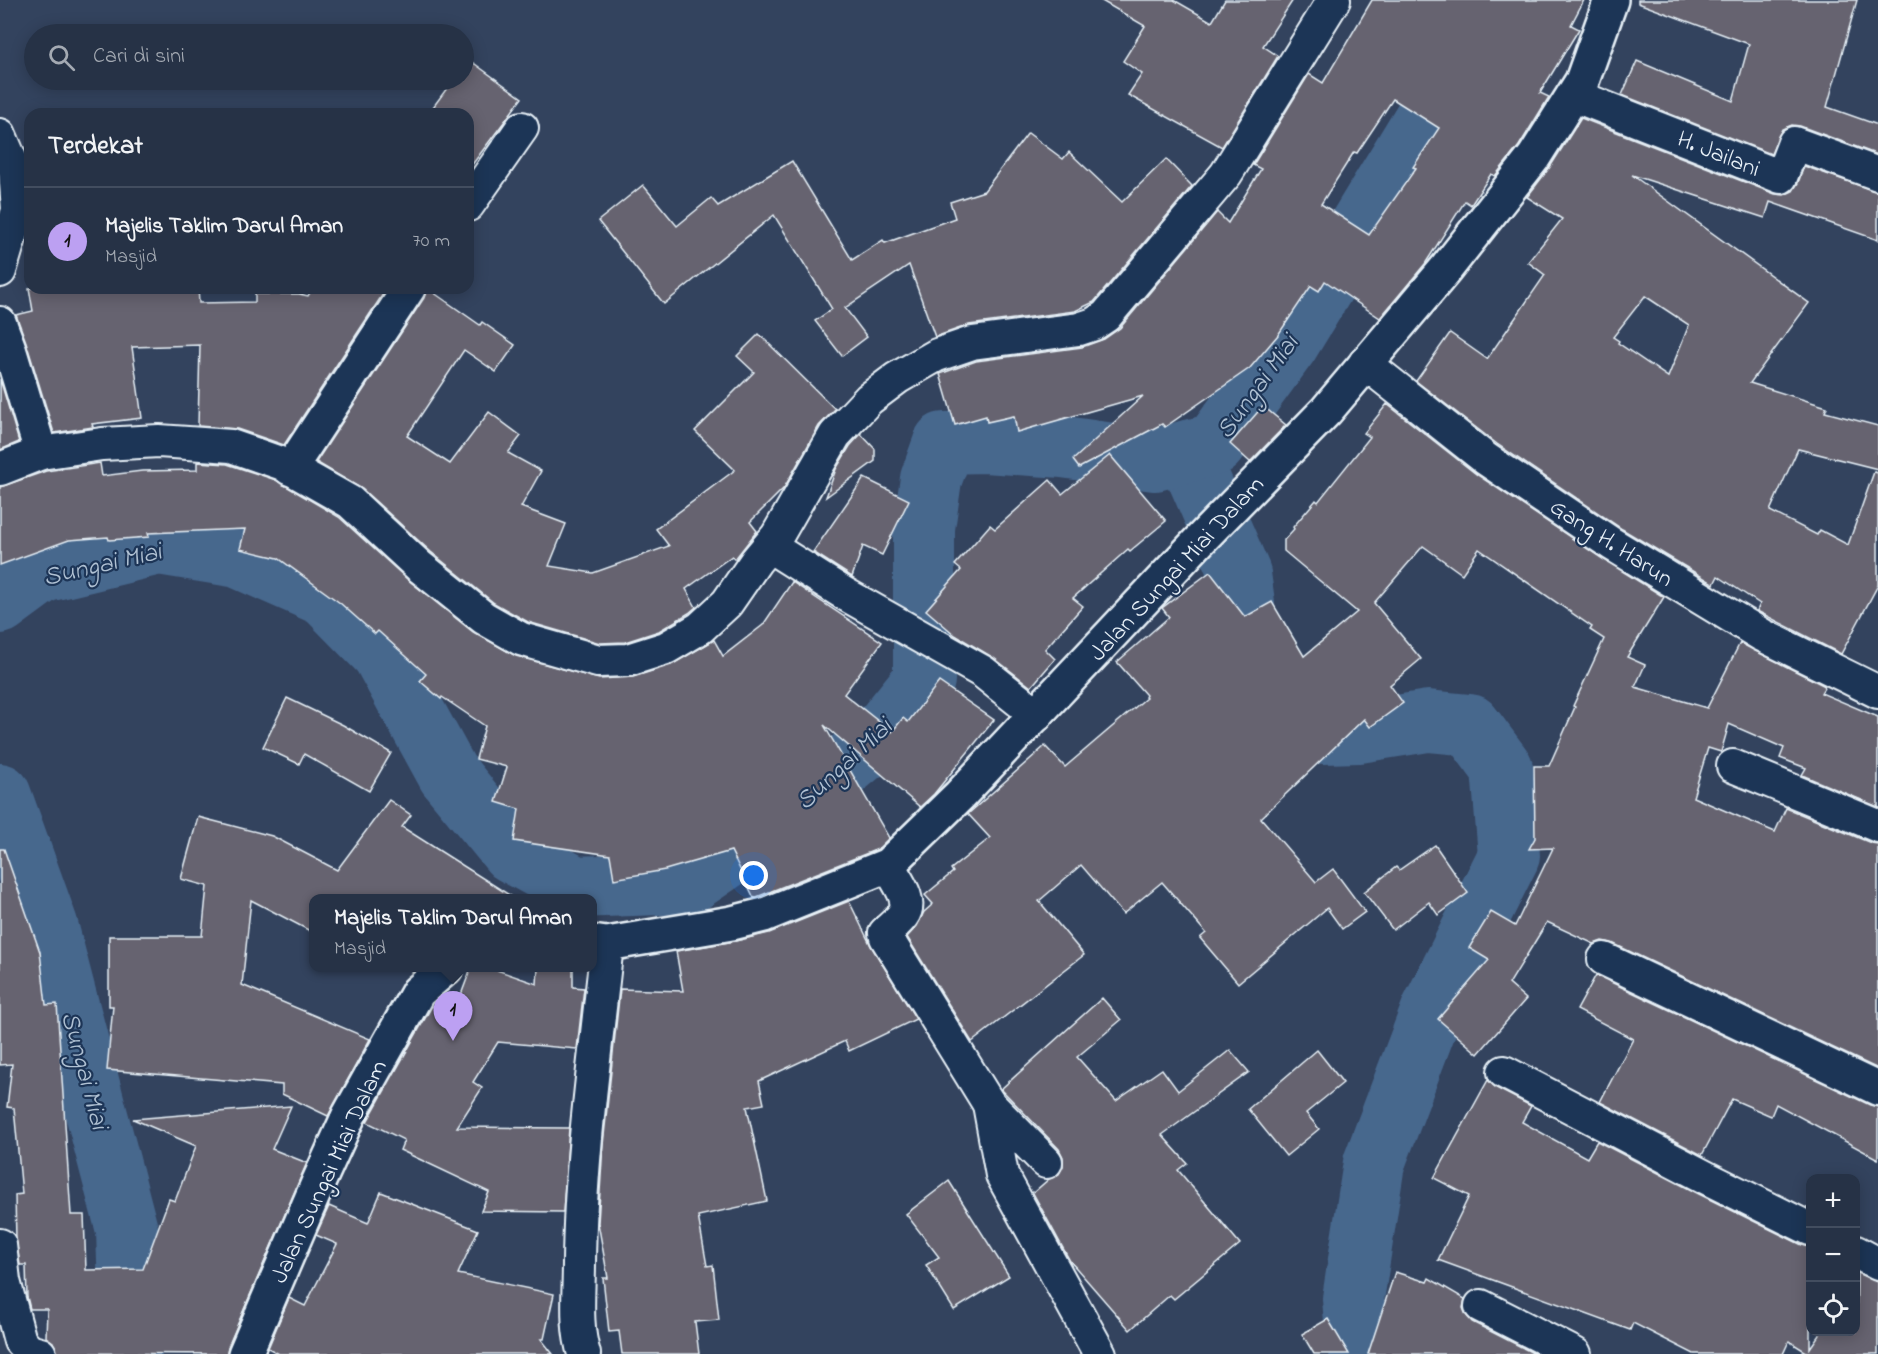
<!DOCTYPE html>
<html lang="id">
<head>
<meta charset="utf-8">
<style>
  :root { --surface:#263246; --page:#323e51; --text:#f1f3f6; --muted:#a4aab3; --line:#424d5f; --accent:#bca0f2 }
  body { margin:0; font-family:"Indie Flower",sans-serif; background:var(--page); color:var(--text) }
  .controls { position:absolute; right:18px; bottom:18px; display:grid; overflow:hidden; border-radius:12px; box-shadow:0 3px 15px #0003 }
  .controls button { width:54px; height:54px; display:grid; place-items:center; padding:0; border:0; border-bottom:2px solid var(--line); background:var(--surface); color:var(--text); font:30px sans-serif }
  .you { position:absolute; left:754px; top:876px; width:21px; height:21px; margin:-15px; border:4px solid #fff; border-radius:50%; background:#1a73e8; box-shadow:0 0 0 9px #1a73e833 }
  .badge { display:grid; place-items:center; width:39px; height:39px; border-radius:50%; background:var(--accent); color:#111; font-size:20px; font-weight:700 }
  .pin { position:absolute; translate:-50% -50px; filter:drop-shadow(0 2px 3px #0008) }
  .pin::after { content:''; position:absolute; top:32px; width:21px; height:18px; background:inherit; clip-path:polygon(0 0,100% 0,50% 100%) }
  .popup { position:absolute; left:309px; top:894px; width:288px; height:78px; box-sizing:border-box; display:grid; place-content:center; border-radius:12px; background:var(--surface); filter:drop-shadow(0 2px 4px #0005); font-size:20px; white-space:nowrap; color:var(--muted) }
  .popup b { font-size:22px; color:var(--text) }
  .popup::after { content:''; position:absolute; left:50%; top:100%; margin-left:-12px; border:12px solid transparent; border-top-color:var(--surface) }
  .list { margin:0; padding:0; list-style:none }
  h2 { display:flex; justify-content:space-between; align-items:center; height:78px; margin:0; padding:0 24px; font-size:26px }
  h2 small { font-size:20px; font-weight:400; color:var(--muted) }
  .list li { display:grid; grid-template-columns:39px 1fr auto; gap:18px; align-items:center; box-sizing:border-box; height:108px; padding:0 24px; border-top:2px solid var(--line) }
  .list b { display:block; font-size:22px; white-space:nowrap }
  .list p { margin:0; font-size:20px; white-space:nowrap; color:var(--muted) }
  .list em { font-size:20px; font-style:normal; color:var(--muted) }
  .icon { flex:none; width:33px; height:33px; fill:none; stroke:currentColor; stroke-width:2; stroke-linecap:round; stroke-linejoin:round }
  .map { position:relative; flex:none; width:1878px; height:1354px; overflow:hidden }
  .search { position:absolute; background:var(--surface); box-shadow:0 3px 15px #0003; left:24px; top:24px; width:450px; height:66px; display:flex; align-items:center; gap:15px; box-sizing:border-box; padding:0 21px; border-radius:33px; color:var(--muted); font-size:22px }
  .panel { position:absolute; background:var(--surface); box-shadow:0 3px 15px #0003; left:24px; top:108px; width:450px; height:186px; border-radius:18px }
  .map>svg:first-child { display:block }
</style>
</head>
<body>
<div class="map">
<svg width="1878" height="1354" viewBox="0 0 1878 1354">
  <rect width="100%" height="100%" fill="#33435e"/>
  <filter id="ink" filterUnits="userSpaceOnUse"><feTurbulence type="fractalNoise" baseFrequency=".0167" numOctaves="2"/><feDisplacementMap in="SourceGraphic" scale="12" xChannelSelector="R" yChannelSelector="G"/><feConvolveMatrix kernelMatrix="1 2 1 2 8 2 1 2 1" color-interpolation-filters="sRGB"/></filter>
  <g filter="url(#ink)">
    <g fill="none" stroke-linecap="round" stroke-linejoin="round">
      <g stroke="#47678d" stroke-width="62">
        <polyline points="1187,451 1240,574 1244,603 1240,624 1279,683 1323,733 1360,732 1428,721 1470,725 1502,768 1509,856 1432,1010 1374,1163 1353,1299 1357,1342"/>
        <polyline points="0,603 42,572 158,544 238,557 326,596 382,653 448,774 512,852 575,887 689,883 772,827 875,741 924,680 924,528 931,479 944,443 985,442 1063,447 1155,460 1215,444 1288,344 1497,0"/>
        <polyline points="0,794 47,925 127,1230 131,1354"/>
      </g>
    </g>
    <g fill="#666470" stroke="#e8f1f8" stroke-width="1.5" fill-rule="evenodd">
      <polygon points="1100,0 1174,0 1212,22 1225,0 1293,0 1263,46 1278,56 1222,147 1128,95 1142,74 1123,61 1145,26"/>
      <path d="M1372,0H1584L1571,25L1579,29L1540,93L1549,97L1519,146L1495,176L1491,174L1471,205L1465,201L1425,264L1380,318L1325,281L1319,291L1311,286L1278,335L1250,368L1165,427L1162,424L1079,468L1073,460L1143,396L1017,432L1014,416L987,422L986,416L955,425L940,374L976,361L1082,347L1104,339L1120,328L1217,212L1228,223L1261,169L1253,165L1309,74L1323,83ZM1393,99L1439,128L1413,167L1416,168L1369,235L1321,204L1354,152L1357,153Z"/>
      <polygon points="1638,0 1857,0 1827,107 1878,125 1878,155 1800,126 1792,125 1782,129 1771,154 1622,95 1637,61 1733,101 1749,44 1638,3"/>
      <polygon points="468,59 522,98 468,170 468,114 428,114 453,80 464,80 464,65"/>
      <path d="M1581,118L1775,194L1784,195L1793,191L1798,183L1804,166L1878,192V240L1770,202L1765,218L1632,175L1809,303L1750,383L1827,407L1825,412L1878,426V469L1798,449L1770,511L1817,535L1820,530L1848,545L1874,472L1878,473V585L1841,654L1757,611L1760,604L1718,576L1714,584L1622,529L1497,444L1416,381L1450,333L1487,359L1545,275L1528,262L1562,219L1527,197L1550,167ZM1645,296L1689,325L1668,377L1618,343L1619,341L1613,337Z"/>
      <polygon points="1028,133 1063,159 1069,152 1122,202 1166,159 1192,186 1094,302 1075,311 969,325 935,337 909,265 845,308 867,337 842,356 815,321 832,309 774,215 664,304 598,221 643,185 677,226 711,198 718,206 792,161 852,260 883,240 885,243 955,218 950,202 984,191"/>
      <polygon points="29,288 198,288 199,303 255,302 255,294 299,294 308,296 313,288 387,288 284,445 237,429 198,426 200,345 132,347 142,418 92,424 93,427 54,433 26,342 16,315 33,311"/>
      <polygon points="427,288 480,325 482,322 515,345 496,372 464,350 407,436 450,464 489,412 521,436 508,453 541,471 521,507 566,524 549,566 593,573 669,546 656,529 735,470 695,431 754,372 737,356 759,334 835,409 819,426 784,488 750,522 757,531 735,559 732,556 686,589 696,607 689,613 659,631 625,642 600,643 528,622 494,603 431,552 362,489 316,462 424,298"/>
      <polygon points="0,379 19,442 0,450"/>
      <polygon points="1387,404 1476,474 1603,559 1664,597 1627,657 1645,665 1635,687 1707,708 1740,643 1825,686 1821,693 1878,717 1878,807 1802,775 1806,768 1780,758 1784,748 1729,724 1721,752 1708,748 1693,797 1775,832 1786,808 1871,843 1878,844 1878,1069 1612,943 1602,941 1594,944 1547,922 1509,984 1526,999 1478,1054 1438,1019 1489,960 1469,948 1491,912 1515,926 1553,848 1529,849 1535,838 1534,766 1549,766 1575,707 1573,706 1604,639 1590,630 1592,627 1479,549 1462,574 1423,546 1374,603 1421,659 1390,685 1403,703 1370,727 1364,719 1261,818 1316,882 1333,869 1365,912 1342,929 1327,908 1238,983 1200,938 1206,933 1162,882 1123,914 1081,865 1039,901 1084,955 972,1042 907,937 917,926 924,912 933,904 925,895 953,872 951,869 990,838 968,814 1045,746 1065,767 1146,698 1145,697 1146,695 1117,662 1169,617 1162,608 1210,572 1245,617 1272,602 1304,656 1357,612 1284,551 1284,540 1294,529 1293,527 1316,500 1318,502 1370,437 1364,433"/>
      <polygon points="1263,406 1286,425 1250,462 1230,444"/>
      <polygon points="861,434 875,449 875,461 826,497 836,469 850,446"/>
      <polygon points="1110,455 1166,521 1130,551 1128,549 1073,598 1083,606 1045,649 1055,659 1031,687 994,658 955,635 926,610 961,570 955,565 990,525 995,529 1050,480 1062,494"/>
      <polygon points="197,462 227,464 276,480 339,517 407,579 473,632 516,656 599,679 633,677 671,665 714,640 723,656 763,625 792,582 882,642 844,694 892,732 903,718 908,722 939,682 994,720 934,794 920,807 824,725 889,838 878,849 754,898 731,851 665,870 614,879 610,855 514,841 519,809 496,802 507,767 476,759 485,726 442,697 441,699 420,681 426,674 378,631 375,634 340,603 278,558 240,549 245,529 148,533 149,537 109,540 108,537 69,540 0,565 0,487 46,471 100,463 102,476 142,471 197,470"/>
      <polygon points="864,478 909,500 882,555 863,546 852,577 813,552"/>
      <polygon points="287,698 343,725 391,753 369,791 304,754 299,764 263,747"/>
      <polygon points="389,800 411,815 402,827 514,898 314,898 314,933 251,900 242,985 370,1039 328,1116 282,1094 282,1085 107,1070 113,1006 109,1006 109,936 202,936 207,886 181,879 198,817 272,836 337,870"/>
      <polygon points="1435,845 1468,893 1438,915 1429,902 1393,930 1364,892 1396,867 1399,870"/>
      <polygon points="0,849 4,849 40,952 46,1005 57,1004 71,1215 84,1215 86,1270 143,1269 169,1199 175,1201 196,1146 133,1119 291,1106 272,1149 307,1163 228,1347 227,1354 57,1353 53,1342 46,1337 47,1309 30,1309 27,1297 26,1265 20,1265 16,1239 15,1195 22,1194 14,1108 7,1107 12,1064 0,1065"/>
      <polygon points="849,901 871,946 916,1019 849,1051 845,1041 759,1081 764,1104 747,1107 767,1201 698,1216 707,1266 713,1265 719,1320 695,1322 699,1354 622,1354 619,1331 609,1332 603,1278 608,1278 598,1223 603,1145 620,989 683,991 676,951 735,941 769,933"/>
      <polygon points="471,968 491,968 537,984 538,968 573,968 573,987 584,988 577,1049 498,1042 473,1082 482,1088 457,1127 569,1128 563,1212 481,1211 489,1192 400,1150 404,1140 367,1122 432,1006 452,1019"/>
      <polygon points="1596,975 1870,1105 1878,1107 1878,1159 1776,1104 1771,1116 1732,1099 1702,1155 1600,1102 1633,1039 1577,1010"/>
      <polygon points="1102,998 1121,1020 1077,1057 1116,1101 1162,1069 1178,1091 1230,1050 1249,1072 1162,1135 1187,1163 1178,1170 1240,1244 1174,1299 1170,1295 1130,1330 1070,1261 1033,1193 1049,1179 1059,1174 1063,1166 1063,1157 1059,1149 1001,1089"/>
      <polygon points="1317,1050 1343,1083 1306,1113 1319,1129 1286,1156 1248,1109"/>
      <polygon points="1488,1080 1496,1088 1531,1106 1522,1122 1587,1158 1597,1141 1699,1194 1802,1245 1810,1247 1810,1348 1821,1332 1856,1332 1857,1273 1878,1282 1878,1354 1807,1354 1808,1353 1789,1341 1783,1354 1694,1354 1633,1323 1630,1330 1438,1260 1469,1196 1434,1178"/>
      <polygon points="949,1181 1009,1276 954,1310 926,1265 939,1257 906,1214"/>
      <polygon points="381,1192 478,1230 458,1274 554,1294 544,1339 541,1339 553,1354 279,1354 268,1348 289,1298 305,1306 337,1244 316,1235 329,1206 368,1223"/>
      <polygon points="1395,1272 1427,1282 1429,1278 1465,1299 1463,1308 1466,1315 1472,1322 1535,1354 1368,1354"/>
      <polygon points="1328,1319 1349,1354 1314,1354 1302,1334"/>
    </g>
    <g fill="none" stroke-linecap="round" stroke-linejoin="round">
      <g stroke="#e8f1f8" stroke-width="36">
        <g id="street">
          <polyline points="1573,95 1781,177 1794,143 1878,174"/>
          <polyline points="0,135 15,170 18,210 0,271"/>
          <polyline points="468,205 522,128"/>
          <polyline points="0,323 9,347 41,453"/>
          <polyline points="1365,363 1486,459 1612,544 1762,635 1878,692"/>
          <polyline points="0,469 41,453 102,444 159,441 231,446 283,464 350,502 419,566 484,618 521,639 598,661 628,660 666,648 700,628 727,603 756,561 777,536 835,435 869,399 897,378 937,355 972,343 1079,329 1094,324 1106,316 1226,174 1334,0"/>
          <polyline points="290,469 409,288"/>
          <polyline points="769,546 845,594 983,672 1037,715"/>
          <polyline points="1733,766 1878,826"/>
          <path d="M888,865C895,879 914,900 903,915C898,922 891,927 885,933L886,937L989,1104L1046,1162"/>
          <polyline points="1604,959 1878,1089"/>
          <polyline points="1504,1072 1707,1178 1810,1229"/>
          <polyline points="989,1104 1002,1175 1100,1354"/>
          <polyline points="0,1245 4,1281 20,1341 29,1351 40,1354"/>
          <polyline points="1856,1252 1878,1264"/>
          <polyline points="1481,1306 1575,1354"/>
          <path d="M584,1354C575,1325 579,1294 579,1263C580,1157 596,1050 607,944"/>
        </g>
      </g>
      <g stroke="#e8f1f8" stroke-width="38">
        <g id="secondary">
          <polyline points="592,942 607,944 732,923 764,915 888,865 959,796 1200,540 1326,411 1445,270 1534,157 1582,81 1611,0"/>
          <polyline points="245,1354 319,1181 349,1115 418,992 446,968"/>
        </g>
      </g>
      <use href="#street" stroke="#1d3557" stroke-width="32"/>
      <use href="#secondary" stroke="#1d3557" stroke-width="33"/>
    </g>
  </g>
  <g text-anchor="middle" stroke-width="4.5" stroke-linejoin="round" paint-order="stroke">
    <g font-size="24" fill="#e8f1f8" stroke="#1d3557">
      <text transform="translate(1719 153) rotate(22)" y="8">H. Jailani</text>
      <text transform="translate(1612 542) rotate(33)" y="8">Gang H. Harun</text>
      <text transform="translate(1176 568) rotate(-47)" y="8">Jalan Sungai Miai Dalam</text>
      <text transform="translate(328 1171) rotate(-65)" y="8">Jalan Sungai Miai Dalam</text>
    </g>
    <g font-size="26" font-style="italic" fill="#b0c1d3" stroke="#1d3557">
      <text transform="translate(1256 386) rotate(-54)" y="9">Sungai Miai</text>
      <text transform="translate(102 563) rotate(-13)" y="9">Sungai Miai</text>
      <text transform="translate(843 763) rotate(-43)" y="9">Sungai Miai</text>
      <text transform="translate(86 1070) rotate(75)" y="9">Sungai Miai</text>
    </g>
  </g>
</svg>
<div class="controls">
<button>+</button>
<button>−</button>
<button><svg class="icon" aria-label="locate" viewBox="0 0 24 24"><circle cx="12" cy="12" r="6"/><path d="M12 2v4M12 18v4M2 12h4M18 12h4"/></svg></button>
</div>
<div class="you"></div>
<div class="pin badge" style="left:453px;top:1041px">1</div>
<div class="popup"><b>Majelis Taklim Darul Aman</b>Masjid</div>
<div class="search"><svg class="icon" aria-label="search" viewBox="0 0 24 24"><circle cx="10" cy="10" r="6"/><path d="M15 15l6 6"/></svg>Cari di sini</div>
<section class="panel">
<h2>Terdekat<small></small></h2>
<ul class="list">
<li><span class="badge">1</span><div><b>Majelis Taklim Darul Aman</b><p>Masjid</p></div><em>70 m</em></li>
</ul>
</section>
</div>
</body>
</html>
